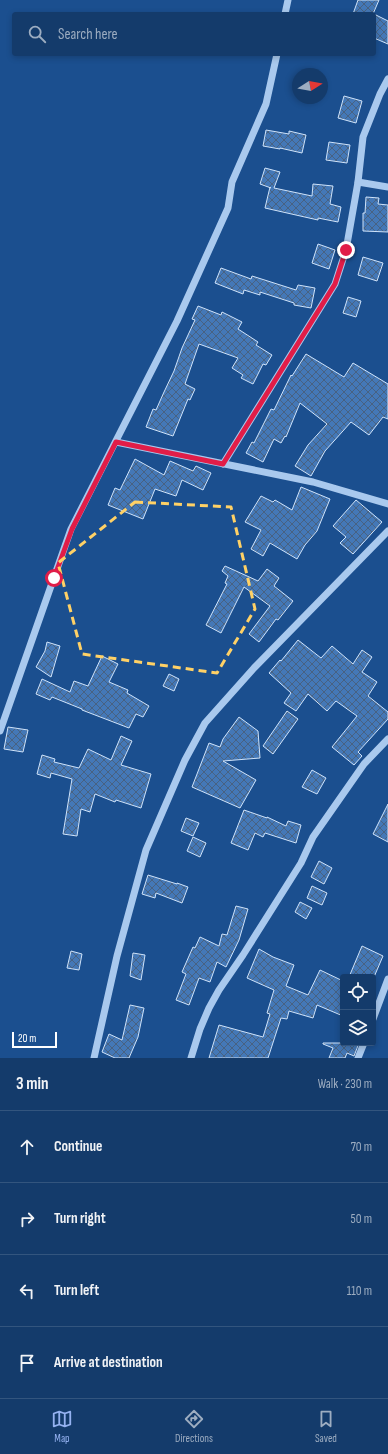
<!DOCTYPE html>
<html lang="en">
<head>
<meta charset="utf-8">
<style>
  :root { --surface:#143b6b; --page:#1d4271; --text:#f1f3f6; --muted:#9dadc1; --line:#33557e; --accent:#95b2f1 }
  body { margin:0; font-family:"Sofia Sans Condensed",sans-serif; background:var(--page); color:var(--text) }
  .controls { position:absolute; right:12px; bottom:12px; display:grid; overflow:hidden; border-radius:4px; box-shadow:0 2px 6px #0003 }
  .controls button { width:36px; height:36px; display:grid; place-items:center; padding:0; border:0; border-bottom:1px solid var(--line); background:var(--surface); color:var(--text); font:20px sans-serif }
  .compass { position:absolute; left:292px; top:68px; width:36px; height:36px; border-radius:50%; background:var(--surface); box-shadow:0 2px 6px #0003; rotate:79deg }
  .scale { position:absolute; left:12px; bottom:10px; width:45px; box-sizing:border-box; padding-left:4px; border:2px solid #fff; border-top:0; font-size:11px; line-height:14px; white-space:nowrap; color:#fff; -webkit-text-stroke:3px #1b4f8f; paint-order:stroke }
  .stop { position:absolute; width:12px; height:12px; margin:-9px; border:3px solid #e11d48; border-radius:50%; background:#fff }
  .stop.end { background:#e11d48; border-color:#fff; box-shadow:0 1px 4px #0008 }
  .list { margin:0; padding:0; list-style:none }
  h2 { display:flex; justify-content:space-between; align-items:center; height:52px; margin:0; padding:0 16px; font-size:17px }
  h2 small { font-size:13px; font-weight:400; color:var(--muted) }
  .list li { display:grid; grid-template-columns:26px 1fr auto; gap:12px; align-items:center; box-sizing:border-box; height:72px; padding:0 16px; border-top:1px solid var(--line) }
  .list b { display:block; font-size:15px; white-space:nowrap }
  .list em { font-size:13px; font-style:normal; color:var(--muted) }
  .icon { flex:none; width:22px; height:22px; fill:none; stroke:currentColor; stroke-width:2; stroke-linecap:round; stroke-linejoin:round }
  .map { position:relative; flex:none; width:388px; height:1058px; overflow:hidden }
  .search { position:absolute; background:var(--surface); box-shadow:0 2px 6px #0003; left:12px; right:12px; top:12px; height:44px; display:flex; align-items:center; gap:10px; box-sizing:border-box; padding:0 14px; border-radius:4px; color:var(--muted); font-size:15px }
  .sheet { height:340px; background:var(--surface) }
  nav { display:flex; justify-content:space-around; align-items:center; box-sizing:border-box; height:56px; border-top:1px solid var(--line); background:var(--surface); font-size:11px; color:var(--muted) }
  nav a { display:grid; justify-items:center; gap:2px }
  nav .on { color:var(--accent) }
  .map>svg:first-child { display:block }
</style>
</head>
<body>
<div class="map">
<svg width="388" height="1058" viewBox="0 0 388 1058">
  <defs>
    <pattern id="building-cross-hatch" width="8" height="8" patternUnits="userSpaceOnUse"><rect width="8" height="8" fill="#4478b7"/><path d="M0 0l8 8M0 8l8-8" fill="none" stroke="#486282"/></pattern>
  </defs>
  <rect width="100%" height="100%" fill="#1b4f8f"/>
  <g fill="url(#building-cross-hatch)" stroke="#cfe3fa">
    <polygon points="358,0 379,0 373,14 353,14"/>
    <polygon points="374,14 388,21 388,44 374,38"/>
    <polygon points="344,96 362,101 356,123 338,118"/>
    <polygon points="266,130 289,134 289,131 306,135 302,153 280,148 280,149 263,146"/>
    <polygon points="329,142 350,145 347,163 326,160"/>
    <polygon points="265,168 280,172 274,188 312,196 313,184 333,186 330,204 341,207 338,222 318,218 318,220 265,208 270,187 271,188 260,184"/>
    <polygon points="366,197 379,198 378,204 388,205 388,232 363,231 363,213 365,213"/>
    <polygon points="318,244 335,250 329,269 312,263"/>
    <polygon points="363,257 383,263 377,281 358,275"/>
    <polygon points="221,268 251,279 252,276 296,290 298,285 315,288 311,308 294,305 294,303 260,292 260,295 244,290 243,294 215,283"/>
    <polygon points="348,297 361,301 356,317 343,313"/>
    <polygon points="198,306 221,315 222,312 242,322 238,329 258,342 256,345 272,355 266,365 263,364 253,384 241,378 243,375 232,368 238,358 199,344 185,384 195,389 190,400 188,399 173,436 146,427 153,409 156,410 164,392 174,371 182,348 195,320 192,319"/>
    <polygon points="306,354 344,377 353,363 388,384 388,419 383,417 369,435 351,422 325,451 311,476 295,466 308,445 327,424 300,403 286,437 285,436 281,443 274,439 263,462 246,453 252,442 254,443 271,409 274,410 291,375 292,376"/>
    <polygon points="135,459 164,475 170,461 193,471 196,466 211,473 203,490 182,480 176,496 155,489 143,519 108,505 115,488 120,490"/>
    <polygon points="301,487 330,499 317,531 305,545 297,559 270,543 263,556 251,549 261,530 245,522 261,496 273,502 275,500 292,510"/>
    <polygon points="356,500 382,522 353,554 340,543 346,537 333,526"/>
    <polygon points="225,566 258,581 267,569 279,578 274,586 293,601 278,620 276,619 259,642 249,634 270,606 244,587 221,633 206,625 227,584 225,583 228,576 222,571"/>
    <polygon points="298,640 321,658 332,646 353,664 362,650 372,657 362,672 377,682 368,696 388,712 388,719 358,752 362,756 354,765 332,747 357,716 336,701 327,711 308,694 296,711 284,703 291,693 269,673 280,660 281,661"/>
    <polygon points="47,642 60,646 51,677 36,667 45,651"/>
    <polygon points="102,656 118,664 109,682 128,690 127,693 149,706 143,717 136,714 129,728 82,710 82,709 52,697 50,700 36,694 42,679 70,692 74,681 88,686"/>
    <polygon points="169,674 179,679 174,691 163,686"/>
    <polygon points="287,711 298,719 273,754 263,746"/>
    <polygon points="239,717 258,731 260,758 223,761 256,780 240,808 192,787 209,743 220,747 223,739"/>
    <polygon points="8,727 28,730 23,752 4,749"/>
    <polygon points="121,736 132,741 121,765 151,774 141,808 116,800 115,802 95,794 90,812 81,809 77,836 63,834 72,779 51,773 50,778 37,774 42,755 55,759 54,762 79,768 88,749 111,760"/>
    <polygon points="312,770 326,778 317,794 302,787"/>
    <polygon points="388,804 388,842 373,834"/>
    <polygon points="244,810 267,818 267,817 286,826 288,821 301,825 296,843 265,833 263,837 255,833 248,850 231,843"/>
    <polygon points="186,818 199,823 193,836 181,831"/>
    <polygon points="193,837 206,843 200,857 187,851"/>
    <polygon points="319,861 332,868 324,884 311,877"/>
    <polygon points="148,875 177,884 177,883 188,887 182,903 156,893 155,898 142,894"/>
    <polygon points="312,886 327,893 322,905 307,898"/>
    <polygon points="300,902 312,908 306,919 295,912"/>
    <polygon points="236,906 248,909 239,940 226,967 217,962 210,982 199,978 189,1005 176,1000 186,974 182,972 193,947 195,948 200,937 219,946 222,934 227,935"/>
    <polygon points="362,946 383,956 374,977 349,977"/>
    <polygon points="259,949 273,957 294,965 286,986 308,995 320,970 343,981 343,1016 317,1005 313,1018 289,1011 287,1019 281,1018 268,1058 209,1058 219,1025 263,1037 270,1014 267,1013 274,990 247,978"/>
    <polygon points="71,951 82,954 79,970 67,968"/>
    <polygon points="133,953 145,955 141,980 130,976"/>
    <polygon points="130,1005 144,1008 138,1037 129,1058 115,1058 102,1052 109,1034 122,1040"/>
    <polygon points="323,1043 359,1043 354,1056 347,1053 345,1058 329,1058 333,1048 323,1044"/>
  </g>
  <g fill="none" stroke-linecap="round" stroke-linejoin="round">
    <g stroke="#a9c9ee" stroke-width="7">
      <polyline points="285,14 288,0"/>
      <polyline points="358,182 388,187"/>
      <polyline points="116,442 313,482 388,504"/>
      <polyline points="223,464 335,284 346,250 358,182 363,137 380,94 388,79"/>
      <polyline points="0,731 71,529 177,321 228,208 232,182 266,104 277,54"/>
      <polyline points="373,1019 388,979"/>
      <polyline points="94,1058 117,956 146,850 185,760 205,723 254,668 388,531"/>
      <polyline points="191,1058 200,1029 209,1008 219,990 243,955 301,863 313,837 364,764 388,739"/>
      <polyline points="358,1058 364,1043"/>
    </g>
  </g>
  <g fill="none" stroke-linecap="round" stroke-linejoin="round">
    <polyline stroke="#e11d48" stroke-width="5" points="54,578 72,529 116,442 223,464 335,284 346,250"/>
  </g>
  <path fill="none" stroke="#ffd166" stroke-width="3" stroke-dasharray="8 5" stroke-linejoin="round" d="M135,502L231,507L255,609L217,673L82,654L58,563Z"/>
</svg>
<div class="controls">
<button><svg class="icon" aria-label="locate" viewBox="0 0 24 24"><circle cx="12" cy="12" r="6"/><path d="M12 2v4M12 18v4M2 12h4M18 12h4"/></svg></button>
<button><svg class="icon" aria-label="layers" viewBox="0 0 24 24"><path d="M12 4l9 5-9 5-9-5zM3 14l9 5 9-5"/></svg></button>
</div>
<svg class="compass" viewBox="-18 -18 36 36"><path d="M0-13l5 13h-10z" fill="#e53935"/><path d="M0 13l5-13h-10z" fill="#9dadc1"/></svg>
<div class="scale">20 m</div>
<div class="stop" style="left:54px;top:578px"></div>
<div class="stop end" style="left:346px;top:250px"></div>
<div class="search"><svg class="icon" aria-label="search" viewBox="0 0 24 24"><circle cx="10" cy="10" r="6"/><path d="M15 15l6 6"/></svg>Search here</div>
</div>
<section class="sheet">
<h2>3 min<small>Walk · 230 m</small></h2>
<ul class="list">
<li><svg class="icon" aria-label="ahead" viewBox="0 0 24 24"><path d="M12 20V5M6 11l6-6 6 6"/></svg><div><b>Continue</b></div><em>70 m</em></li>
<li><svg class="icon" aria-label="right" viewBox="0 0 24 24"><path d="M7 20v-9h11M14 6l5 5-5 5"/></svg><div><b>Turn right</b></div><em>50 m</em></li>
<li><svg class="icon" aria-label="left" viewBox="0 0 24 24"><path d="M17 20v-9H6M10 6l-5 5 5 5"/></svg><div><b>Turn left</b></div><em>110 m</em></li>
<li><svg class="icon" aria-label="arrive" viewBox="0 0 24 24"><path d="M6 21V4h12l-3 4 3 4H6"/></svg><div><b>Arrive at destination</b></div></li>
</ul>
</section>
<nav>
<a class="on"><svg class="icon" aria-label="map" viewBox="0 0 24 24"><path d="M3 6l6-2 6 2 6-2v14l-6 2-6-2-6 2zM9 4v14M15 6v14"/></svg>Map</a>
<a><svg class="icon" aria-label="directions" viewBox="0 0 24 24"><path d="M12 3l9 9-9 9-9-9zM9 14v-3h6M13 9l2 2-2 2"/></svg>Directions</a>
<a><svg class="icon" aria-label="saved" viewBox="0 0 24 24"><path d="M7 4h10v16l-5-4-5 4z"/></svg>Saved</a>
</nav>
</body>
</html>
